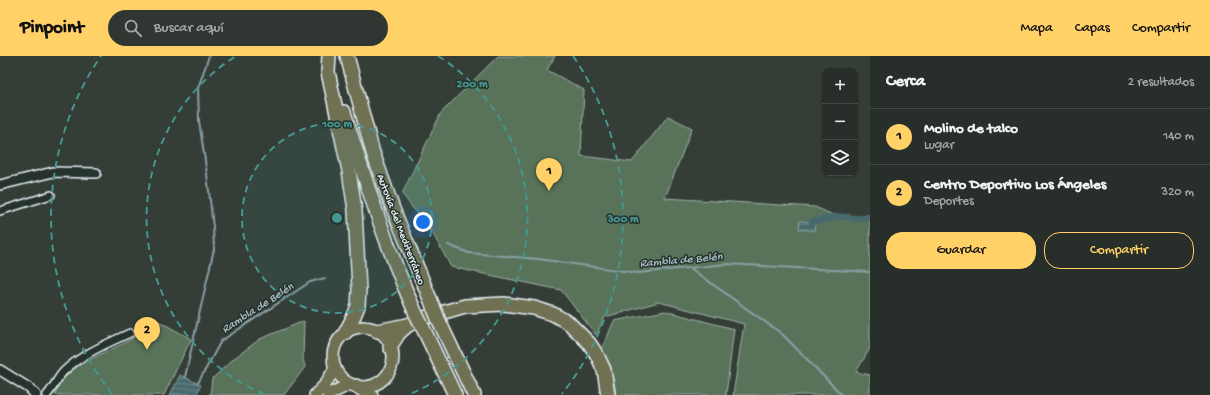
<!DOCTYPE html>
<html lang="es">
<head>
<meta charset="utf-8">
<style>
  :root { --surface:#282e29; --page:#303631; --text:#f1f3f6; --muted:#a5a8a8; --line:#444a46; --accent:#ffd166 }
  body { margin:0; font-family:"Gochi Hand",sans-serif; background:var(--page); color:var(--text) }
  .controls { position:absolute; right:12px; top:12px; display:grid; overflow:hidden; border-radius:8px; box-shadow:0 1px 3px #0004 }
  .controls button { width:36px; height:36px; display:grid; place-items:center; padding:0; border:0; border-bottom:1px solid var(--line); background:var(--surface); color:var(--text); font:20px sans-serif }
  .you { position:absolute; left:423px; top:166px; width:14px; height:14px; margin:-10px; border:3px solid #fff; border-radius:50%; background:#1a73e8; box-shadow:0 0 0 6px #1a73e833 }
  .badge { display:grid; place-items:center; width:26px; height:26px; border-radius:50%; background:var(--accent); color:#111; font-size:13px; font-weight:700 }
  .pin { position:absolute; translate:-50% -33px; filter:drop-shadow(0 1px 2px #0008) }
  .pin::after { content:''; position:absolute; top:21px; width:14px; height:12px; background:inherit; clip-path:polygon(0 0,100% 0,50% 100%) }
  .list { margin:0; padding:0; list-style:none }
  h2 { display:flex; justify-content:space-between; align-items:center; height:52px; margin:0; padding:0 16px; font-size:17px }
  h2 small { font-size:13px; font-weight:400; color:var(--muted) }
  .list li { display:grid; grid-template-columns:26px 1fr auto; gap:12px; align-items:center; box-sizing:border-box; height:56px; padding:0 16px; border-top:1px solid var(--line) }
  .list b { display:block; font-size:15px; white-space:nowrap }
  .list p { margin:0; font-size:13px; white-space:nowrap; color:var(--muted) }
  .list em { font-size:13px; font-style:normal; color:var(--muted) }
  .actions { display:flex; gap:8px; padding:12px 16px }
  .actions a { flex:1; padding:9px 0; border:1px solid var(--accent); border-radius:16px; text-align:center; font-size:14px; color:var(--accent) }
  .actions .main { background:var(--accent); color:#111 }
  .icon { flex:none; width:22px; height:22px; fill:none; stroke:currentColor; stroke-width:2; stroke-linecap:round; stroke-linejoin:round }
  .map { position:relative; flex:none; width:870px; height:339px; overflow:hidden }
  header { display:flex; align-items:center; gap:24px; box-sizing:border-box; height:56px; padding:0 20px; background:var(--accent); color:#111 }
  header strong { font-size:19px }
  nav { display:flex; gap:22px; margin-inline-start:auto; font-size:14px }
  .search { width:280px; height:36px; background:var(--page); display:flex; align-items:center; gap:10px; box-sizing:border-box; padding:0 14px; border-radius:22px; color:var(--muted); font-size:15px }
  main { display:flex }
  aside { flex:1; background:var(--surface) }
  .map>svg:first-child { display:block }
</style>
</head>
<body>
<header>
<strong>Pinpoint</strong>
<div class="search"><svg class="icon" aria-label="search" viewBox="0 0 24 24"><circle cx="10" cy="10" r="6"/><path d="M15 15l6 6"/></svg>Buscar aquí</div>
<nav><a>Mapa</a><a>Capas</a><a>Compartir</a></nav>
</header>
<main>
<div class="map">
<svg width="870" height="339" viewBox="0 0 870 339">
  <defs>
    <pattern id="water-rules" width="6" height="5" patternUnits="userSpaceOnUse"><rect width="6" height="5" fill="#486b6d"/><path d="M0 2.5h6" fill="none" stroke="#628183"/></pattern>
  </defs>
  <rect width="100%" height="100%" fill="#353d37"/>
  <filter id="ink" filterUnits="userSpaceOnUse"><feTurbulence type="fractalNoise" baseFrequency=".025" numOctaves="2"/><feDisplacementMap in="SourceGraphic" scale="8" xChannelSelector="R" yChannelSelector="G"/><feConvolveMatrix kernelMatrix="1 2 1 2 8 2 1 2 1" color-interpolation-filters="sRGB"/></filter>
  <g filter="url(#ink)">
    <g fill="#58735a" stroke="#a0b2a9">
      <polygon points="498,0 555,0 547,14 584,34 581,100 632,106 668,60 692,72 665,142 815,151 847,165 870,158 870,292 856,316 870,319 870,339 733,339 744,268 659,246 605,261 596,279 561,234 451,211 433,178 402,138 441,57"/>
      <polygon points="665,255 734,273 726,339 616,339 615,329 602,293 614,265"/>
      <path d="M155,263L191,283L164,339H55C63,308 107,298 131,283C139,278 147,270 155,263Z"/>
      <polygon points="304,265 303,303 305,311 284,339 210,339 212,323 233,303 260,283"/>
    </g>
    <g fill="url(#water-rules)" stroke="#88a1a5">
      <polygon points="800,165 815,167 814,175 799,173"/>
      <polygon points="180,319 201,329 196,339 170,339"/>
    </g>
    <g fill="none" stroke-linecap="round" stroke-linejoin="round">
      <g stroke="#88a1a5" stroke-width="2">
        <polyline points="448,189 469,197 538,203 639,217 727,208 870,216"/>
        <polyline points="690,212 782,278 842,339"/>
        <polyline points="185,321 214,193 213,171 207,118 199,65 198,32 209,0"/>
        <polyline points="198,327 221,285 310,226 325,222"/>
      </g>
      <path stroke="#486b6d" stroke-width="7" d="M812,166C819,165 827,162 834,161C846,159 858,166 870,161"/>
      <g stroke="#e8f1f8" stroke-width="10">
        <g id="minor">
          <polyline points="0,155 51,139"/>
          <path d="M47,339C53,332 57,323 63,316C80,299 108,287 130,277"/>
        </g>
      </g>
      <g stroke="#e8f1f8" stroke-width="12">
        <g id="tertiary">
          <polyline points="0,129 53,116 96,117"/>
          <polyline points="0,314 29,332 36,339"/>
        </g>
      </g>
      <g stroke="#e8f1f8" stroke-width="14">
        <g id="primary">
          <circle cx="363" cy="301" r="30"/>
          <polyline points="315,339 325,329 335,312"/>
          <polyline points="328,339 350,328"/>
        </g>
      </g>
      <g stroke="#e8f1f8" stroke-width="16">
        <g id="motorway">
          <polyline points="329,0 328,16 349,115 355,154 359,234 358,250 354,260 345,277"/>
          <polyline points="347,0 373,97 393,153 433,250"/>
          <path d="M344,56C365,124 387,193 416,258"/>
          <polyline points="439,265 474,339"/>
          <polyline points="423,272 455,339"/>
          <polyline points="377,275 408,269 427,261 465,250 504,248 534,252 553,258 569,267 589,287 597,299 604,314 608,339"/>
          <polyline points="390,291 399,277 408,269"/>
          <polyline points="356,330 371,339"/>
        </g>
      </g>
      <use href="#minor" stroke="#26332d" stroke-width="7"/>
      <use href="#tertiary" stroke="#26332d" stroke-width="9"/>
      <use href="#primary" stroke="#706f52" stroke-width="11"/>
      <use href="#motorway" stroke="#706f52" stroke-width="13"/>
      <g stroke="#e8f1f8" stroke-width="16" stroke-linecap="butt">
        <g id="motorway-bridge">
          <polyline points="433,250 439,265"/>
          <polyline points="416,258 423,272"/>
        </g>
      </g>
      <use href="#motorway-bridge" stroke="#706f52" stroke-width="13"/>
    </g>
  </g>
  <circle cx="337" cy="162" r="95" fill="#459590" fill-opacity=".12"/>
  <g fill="none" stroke="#459590" stroke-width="2" stroke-dasharray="7 5">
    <circle cx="337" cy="162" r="95"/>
    <path d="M264 338A191 191 0 0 1 236 0M438 0A191 191 0 0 1 410 338"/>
    <path d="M112 338A286 286 0 0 1 101 0M573 0A286 286 0 0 1 562 338"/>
  </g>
  <g text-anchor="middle" stroke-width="3" stroke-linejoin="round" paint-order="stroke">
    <g font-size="11" fill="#e8f1f8" stroke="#26332d">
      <text transform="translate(402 173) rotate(69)" y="4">Autovía del Mediterráneo</text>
    </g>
    <g font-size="12" font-style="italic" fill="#a8bbc0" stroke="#26332d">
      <text transform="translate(681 203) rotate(-5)" y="4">Rambla de Belén</text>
      <text transform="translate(257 251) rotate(-33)" y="4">Rambla de Belén</text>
    </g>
  </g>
  <circle cx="337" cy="162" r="6" fill="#459590" stroke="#26332d" stroke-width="2"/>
  <g font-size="12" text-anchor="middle" font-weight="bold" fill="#459590" stroke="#26332d" stroke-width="3" stroke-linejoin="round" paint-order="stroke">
    <text x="472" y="31">200 m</text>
    <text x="337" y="71">100 m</text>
    <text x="623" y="166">300 m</text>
  </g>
</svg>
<div class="controls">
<button>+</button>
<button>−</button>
<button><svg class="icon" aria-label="layers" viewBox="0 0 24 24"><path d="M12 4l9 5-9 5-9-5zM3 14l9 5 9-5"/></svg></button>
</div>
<div class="you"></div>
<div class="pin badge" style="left:549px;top:135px">1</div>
<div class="pin badge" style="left:147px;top:294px">2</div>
</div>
<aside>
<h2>Cerca<small>2 resultados</small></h2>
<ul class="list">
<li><span class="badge">1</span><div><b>Molino de talco</b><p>Lugar</p></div><em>140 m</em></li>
<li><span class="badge">2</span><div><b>Centro Deportivo Los Ángeles</b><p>Deportes</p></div><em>320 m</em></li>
</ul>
<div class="actions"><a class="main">Guardar</a><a>Compartir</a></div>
</aside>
</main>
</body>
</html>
